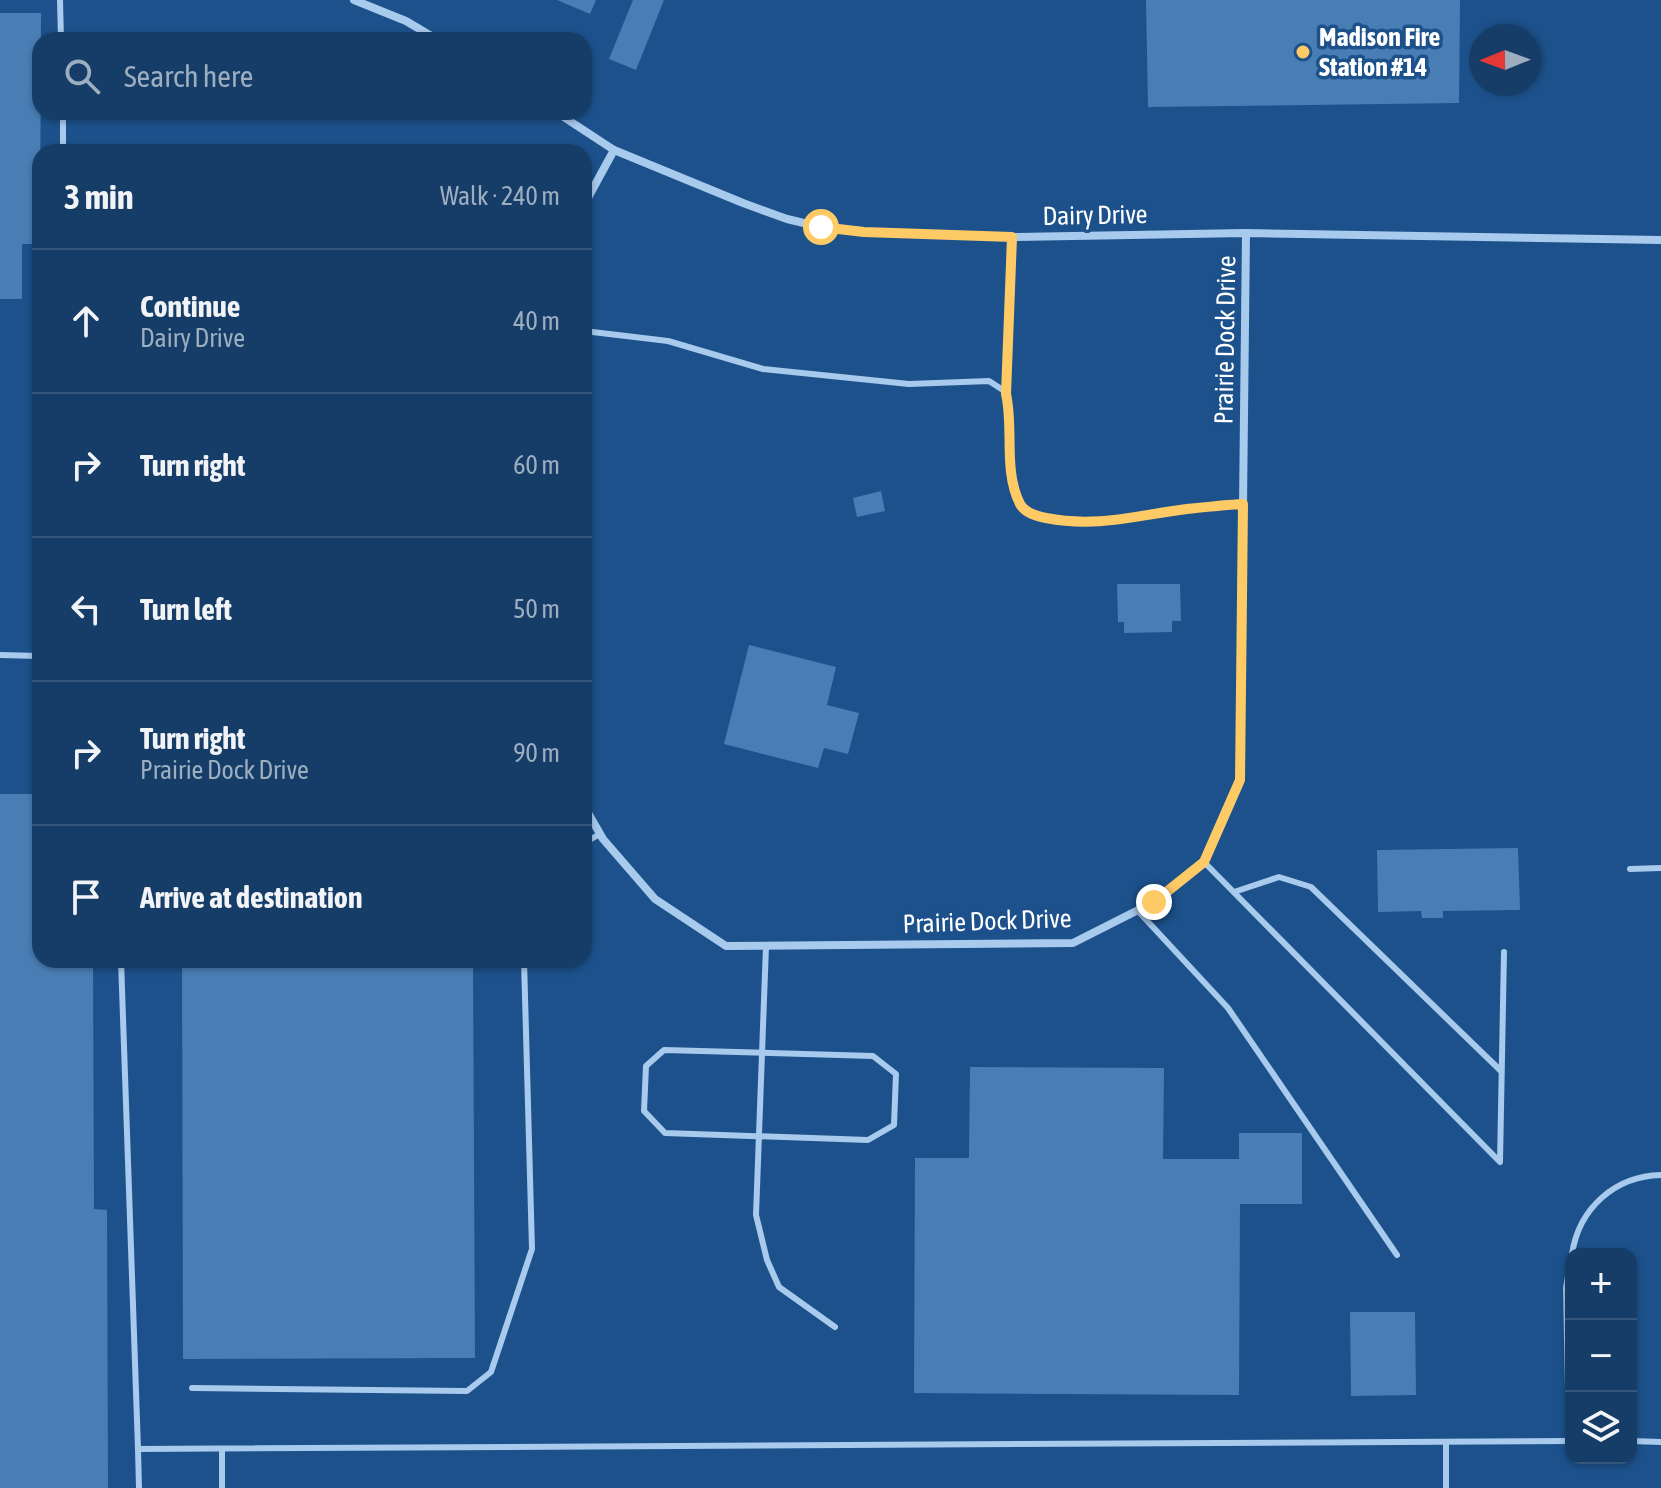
<!DOCTYPE html>
<html lang="en">
<head>
<meta charset="utf-8">
<style>
  :root { --surface:#153d68; --page:#1e446e; --text:#f1f3f6; --muted:#9daec0; --line:#34567c }
  body { margin:0; font-family:"Asap Condensed",sans-serif; background:var(--page); color:var(--text) }
  .controls { position:absolute; right:24px; bottom:24px; display:grid; overflow:hidden; border-radius:16px; box-shadow:0 2px 6px #0004 }
  .controls button { width:72px; height:72px; display:grid; place-items:center; padding:0; border:0; border-bottom:2px solid var(--line); background:var(--surface); color:var(--text); font:40px sans-serif }
  .compass { position:absolute; left:1469px; top:24px; width:72px; height:72px; border-radius:50%; background:var(--surface); box-shadow:0 2px 6px #0004; rotate:269deg }
  .stop { position:absolute; width:24px; height:24px; margin:-18px; border:6px solid #fdca65; border-radius:50%; background:#fff }
  .stop.end { background:#fdca65; border-color:#fff; box-shadow:0 2px 8px #0008 }
  .list { margin:0; padding:0; list-style:none }
  h2 { display:flex; justify-content:space-between; align-items:center; height:104px; margin:0; padding:0 32px; font-size:34px }
  h2 small { font-size:26px; font-weight:400; color:var(--muted) }
  .list li { display:grid; grid-template-columns:52px 1fr auto; gap:24px; align-items:center; box-sizing:border-box; height:144px; padding:0 32px; border-top:2px solid var(--line) }
  .list b { display:block; font-size:30px; white-space:nowrap }
  .list p { margin:0; font-size:26px; white-space:nowrap; color:var(--muted) }
  .list em { font-size:26px; font-style:normal; color:var(--muted) }
  .icon { flex:none; width:44px; height:44px; fill:none; stroke:currentColor; stroke-width:2; stroke-linecap:round; stroke-linejoin:round }
  .map { position:relative; flex:none; width:1661px; height:1488px; overflow:hidden }
  .search { position:absolute; background:var(--surface); box-shadow:0 2px 6px #0004; left:32px; top:32px; width:560px; height:88px; display:flex; align-items:center; gap:20px; box-sizing:border-box; padding:0 28px; border-radius:24px; color:var(--muted); font-size:30px }
  .panel { position:absolute; background:var(--surface); box-shadow:0 2px 6px #0004; left:32px; top:144px; width:560px; height:824px; border-radius:24px }
  .map>svg:first-child { display:block }
</style>
</head>
<body>
<div class="map">
<svg width="1661" height="1488" viewBox="0 0 1661 1488">
  <rect width="100%" height="100%" fill="#1c518b"/>
  <g fill="#497eb5">
    <polygon points="557,0 596,0 590,14"/>
    <polygon points="633,0 664,0 636,70 609,59"/>
    <polygon points="1146,0 1460,0 1459,103 1148,107"/>
    <polygon points="0,13 41,13 40,244 22,244 22,299 0,299"/>
    <polygon points="881,491 885,511 857,517 853,498"/>
    <polygon points="1117,584 1180,584 1181,621 1172,621 1172,632 1124,633 1124,622 1118,622"/>
    <polygon points="749,645 836,667 827,705 859,713 848,754 824,748 818,768 724,744"/>
    <polygon points="0,794 40,794 40,960 93,960 94,1209 107,1210 108,1488 0,1488"/>
    <polygon points="1518,848 1520,910 1443,911 1443,918 1422,918 1421,911 1378,912 1377,850"/>
    <polygon points="182,960 473,960 475,1358 183,1359"/>
    <polygon points="970,1067 1164,1068 1163,1159 1239,1159 1239,1133 1302,1133 1302,1204 1240,1204 1239,1395 914,1393 915,1158 969,1158"/>
    <polygon points="1350,1312 1415,1312 1416,1395 1351,1396"/>
  </g>
  <g fill="none" stroke-linecap="round" stroke-linejoin="round">
    <g stroke="#a7caed" stroke-width="6">
      <polyline points="60,0 61,40"/>
      <polyline points="63,112 63,152"/>
      <path d="M584,331L668,341L763,369L909,384L989,381L1006,392C1011,421 1005,484 1021,506C1027,515 1039,517 1049,518C1099,528 1139,514 1188,509C1206,507 1225,505 1243,504"/>
      <polyline points="1006,394 1012,237"/>
      <polyline points="0,655 40,656"/>
      <polyline points="584,843 600,834"/>
      <polyline points="1204,862 1500,1162 1504,952"/>
      <polyline points="1630,869 1661,868"/>
      <polyline points="1234,892 1279,877 1311,887 1501,1071"/>
      <polyline points="1138,911 1228,1008 1397,1255"/>
      <polyline points="766,946 756,1215 767,1260 779,1287 835,1327"/>
      <polyline points="121,960 138,1449 1571,1441"/>
      <polygon points="664,1050 873,1056 896,1074 894,1125 868,1140 665,1133 644,1111 646,1066"/>
      <path d="M1572,1254C1579,1208 1615,1176 1661,1175"/>
      <polyline points="192,1388 467,1391 491,1372 532,1249 524,960"/>
      <polyline points="1569,1441 1566,1288 1571,1258"/>
      <polyline points="1631,1441 1661,1442"/>
      <polyline points="138,1449 139,1488"/>
      <polyline points="222,1449 222,1488"/>
      <polyline points="1446,1488 1446,1442"/>
    </g>
    <g stroke="#a7caed" stroke-width="8">
      <polyline points="354,0 406,21 438,40"/>
      <polyline points="556,112 614,150 743,203 787,219 821,227 864,232 1012,237 1246,233 1661,240"/>
      <polyline points="584,205 614,150"/>
      <polyline points="584,806 603,839 655,899 726,946 1073,943 1154,902 1204,862 1240,780 1246,233"/>
    </g>
  </g>
  <g fill="none" stroke-linecap="round" stroke-linejoin="round">
    <path stroke="#fdca65" stroke-width="10" d="M821,227L864,232L1012,237L1006,394C1014,429 1003,470 1020,504C1025,513 1036,516 1046,518C1098,528 1137,515 1187,509C1206,507 1224,505 1243,504L1240,780L1204,862L1154,902"/>
  </g>
  <circle fill="#fdca65" stroke="#1c518b" stroke-width="3" cx="1303" cy="52" r="8"/>
  <g text-anchor="middle" stroke-width="7" stroke-linejoin="round" paint-order="stroke">
    <g font-size="26" font-weight="bold" fill="#fff" stroke="#1c518b" text-anchor="start">
      <text x="1319" y="46">Madison Fire<tspan x="1319" dy="30">Station #14</tspan></text>
    </g>
    <g font-size="26" fill="#fff" stroke="#1c518b">
      <text transform="translate(1095 215) rotate(-1)" y="9">Dairy Drive</text>
      <text transform="translate(1225 340) rotate(-89)" y="9">Prairie Dock Drive</text>
      <text transform="translate(987 921) rotate(-2)" y="9">Prairie Dock Drive</text>
    </g>
  </g>
</svg>
<div class="controls">
<button>+</button>
<button>−</button>
<button><svg class="icon" aria-label="layers" viewBox="0 0 24 24"><path d="M12 4l9 5-9 5-9-5zM3 14l9 5 9-5"/></svg></button>
</div>
<svg class="compass" viewBox="-18 -18 36 36"><path d="M0-13l5 13h-10z" fill="#e53935"/><path d="M0 13l5-13h-10z" fill="#9daec0"/></svg>
<div class="stop" style="left:821px;top:227px"></div>
<div class="stop end" style="left:1154px;top:902px"></div>
<div class="search"><svg class="icon" aria-label="search" viewBox="0 0 24 24"><circle cx="10" cy="10" r="6"/><path d="M15 15l6 6"/></svg>Search here</div>
<section class="panel">
<h2>3 min<small>Walk · 240 m</small></h2>
<ul class="list">
<li><svg class="icon" aria-label="ahead" viewBox="0 0 24 24"><path d="M12 20V5M6 11l6-6 6 6"/></svg><div><b>Continue</b><p>Dairy Drive</p></div><em>40 m</em></li>
<li><svg class="icon" aria-label="right" viewBox="0 0 24 24"><path d="M7 20v-9h11M14 6l5 5-5 5"/></svg><div><b>Turn right</b></div><em>60 m</em></li>
<li><svg class="icon" aria-label="left" viewBox="0 0 24 24"><path d="M17 20v-9H6M10 6l-5 5 5 5"/></svg><div><b>Turn left</b></div><em>50 m</em></li>
<li><svg class="icon" aria-label="right" viewBox="0 0 24 24"><path d="M7 20v-9h11M14 6l5 5-5 5"/></svg><div><b>Turn right</b><p>Prairie Dock Drive</p></div><em>90 m</em></li>
<li><svg class="icon" aria-label="arrive" viewBox="0 0 24 24"><path d="M6 21V4h12l-3 4 3 4H6"/></svg><div><b>Arrive at destination</b></div></li>
</ul>
</section>
</div>
</body>
</html>
